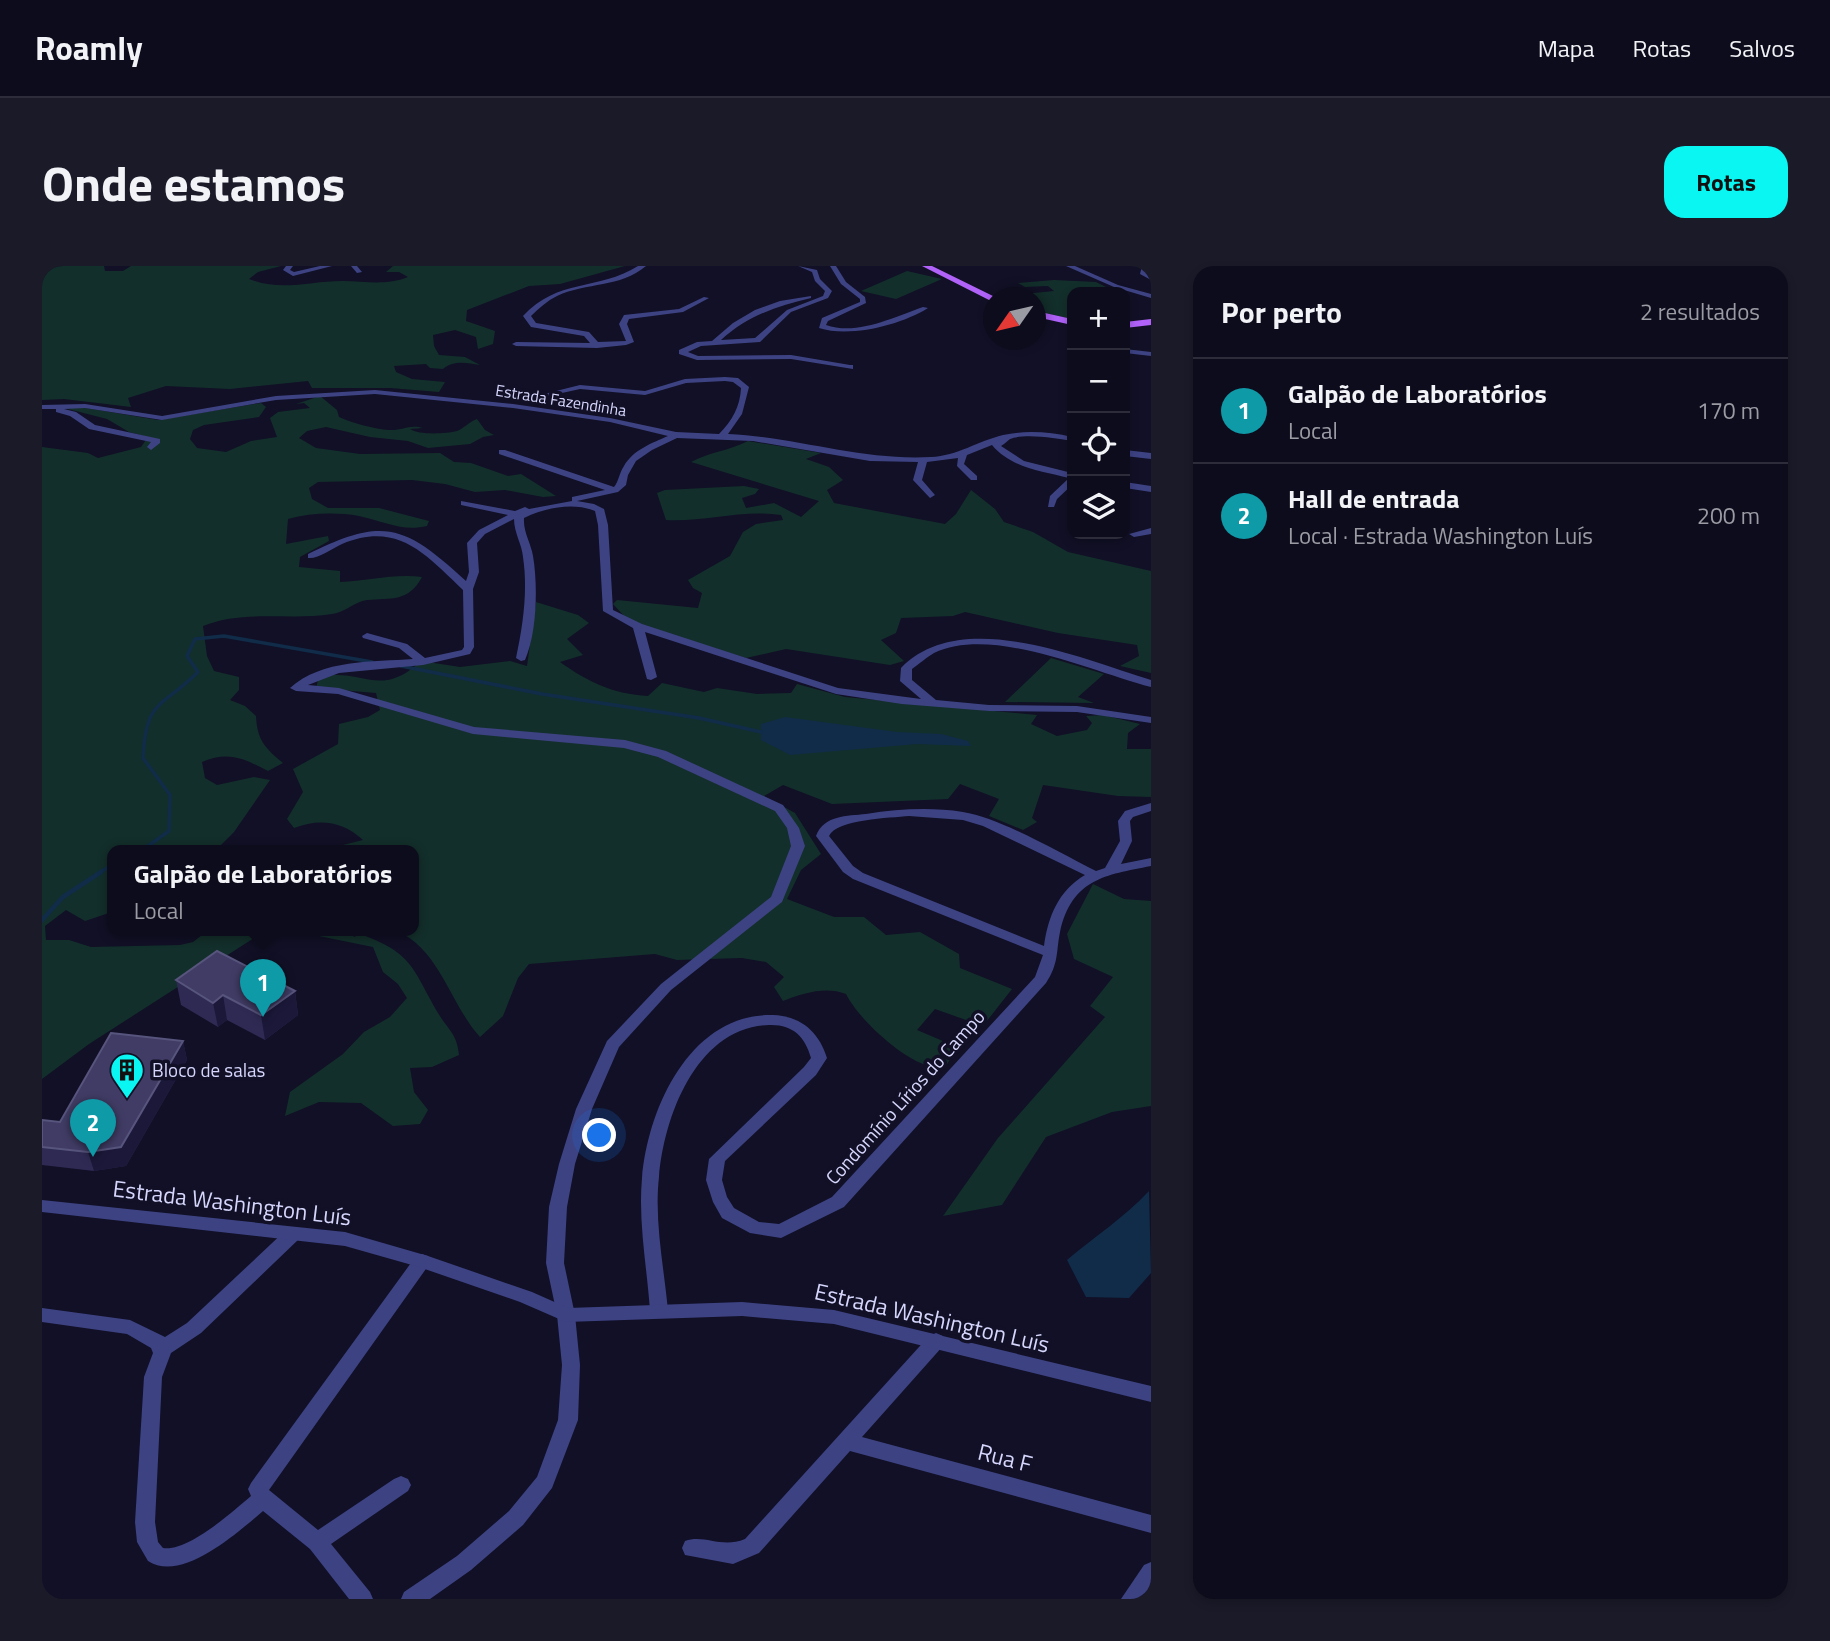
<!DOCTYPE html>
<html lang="pt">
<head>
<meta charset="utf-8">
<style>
  :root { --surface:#0d0c1c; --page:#1b1a29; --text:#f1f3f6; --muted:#9a9ba3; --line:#2d2c3b; --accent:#0af6f3 }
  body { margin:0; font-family:"Titillium Web",sans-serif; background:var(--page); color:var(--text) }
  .controls { position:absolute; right:21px; top:21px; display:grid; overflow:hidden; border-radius:14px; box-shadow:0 4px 10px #0003 }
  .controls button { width:63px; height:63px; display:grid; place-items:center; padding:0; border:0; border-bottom:2px solid var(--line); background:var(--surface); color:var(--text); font:35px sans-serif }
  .compass { position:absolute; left:941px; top:21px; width:63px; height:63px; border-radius:50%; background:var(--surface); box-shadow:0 4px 10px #0003; rotate:236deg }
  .you { position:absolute; left:558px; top:870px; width:24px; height:24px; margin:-18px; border:5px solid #fff; border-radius:50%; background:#1a73e8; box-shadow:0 0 0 10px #1a73e833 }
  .badge { display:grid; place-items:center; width:46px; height:46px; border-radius:50%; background:var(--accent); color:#fff; font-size:23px; font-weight:700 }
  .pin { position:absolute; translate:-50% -58px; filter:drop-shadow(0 2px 4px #0008) }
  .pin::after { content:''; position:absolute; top:37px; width:24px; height:21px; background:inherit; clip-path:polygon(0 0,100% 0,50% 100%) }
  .popup { position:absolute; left:65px; top:579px; width:312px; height:91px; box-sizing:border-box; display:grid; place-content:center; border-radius:14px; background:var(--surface); filter:drop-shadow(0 2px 5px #0005); font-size:23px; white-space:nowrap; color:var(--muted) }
  .popup b { font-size:26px; color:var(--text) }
  .popup::after { content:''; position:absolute; left:50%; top:100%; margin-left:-14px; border:14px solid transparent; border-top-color:var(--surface) }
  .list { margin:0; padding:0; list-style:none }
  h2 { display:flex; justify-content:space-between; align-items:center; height:91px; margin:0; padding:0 28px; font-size:30px }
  h2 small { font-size:23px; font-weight:400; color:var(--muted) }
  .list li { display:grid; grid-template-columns:46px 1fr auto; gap:21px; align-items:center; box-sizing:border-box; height:105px; padding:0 28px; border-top:2px solid var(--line) }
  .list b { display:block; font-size:26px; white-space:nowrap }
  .list p { margin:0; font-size:23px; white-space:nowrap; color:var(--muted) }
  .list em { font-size:23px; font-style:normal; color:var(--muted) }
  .icon { flex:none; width:38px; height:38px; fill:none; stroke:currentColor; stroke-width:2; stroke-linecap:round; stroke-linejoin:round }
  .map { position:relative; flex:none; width:1109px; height:1333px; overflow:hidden; border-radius:21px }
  header { display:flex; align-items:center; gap:42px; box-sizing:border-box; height:98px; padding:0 35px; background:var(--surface); border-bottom:2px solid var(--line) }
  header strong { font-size:33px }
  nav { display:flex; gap:38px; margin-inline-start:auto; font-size:24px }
  .intro { display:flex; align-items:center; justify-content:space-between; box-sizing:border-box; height:168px; padding:0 42px }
  h1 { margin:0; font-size:49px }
  .button { padding:18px 32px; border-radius:21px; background:var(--accent); color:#111; font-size:24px; font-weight:700 }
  main { display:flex; gap:42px; padding:0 42px }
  aside { flex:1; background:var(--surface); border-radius:21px; box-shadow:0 4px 10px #0003 }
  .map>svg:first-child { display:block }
</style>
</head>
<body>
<header>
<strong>Roamly</strong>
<nav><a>Mapa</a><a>Rotas</a><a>Salvos</a></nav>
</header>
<div class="intro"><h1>Onde estamos</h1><a class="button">Rotas</a></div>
<main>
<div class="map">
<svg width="1109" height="1333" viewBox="0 0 1109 1333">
  <rect width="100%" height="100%" fill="#111026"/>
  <g fill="#132f2b">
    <path d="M0,0H62L63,5H81L89,0H239L216,6L207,13C239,26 268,15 300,15C323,15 344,20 366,11L357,6H344L351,0H583L518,18L487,20L425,44L424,55L453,65L451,78L436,83L434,71L413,64L391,69L392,80L397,89L423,91L438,99C425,97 412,94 401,103L388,102L384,98L352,100L354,106L370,113L403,116L397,126L348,122H270L266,115L188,123L124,120L86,132L89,141L22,133L0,134Z"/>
    <polygon points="865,5 900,13 854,33 819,25"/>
    <polygon points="1012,14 1054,16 1064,21 1056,23 1061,26 1030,26 1030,53 994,45 994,32 975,31 972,29 1012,25 1006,20 983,21 976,17"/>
    <path d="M278,130L295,144L297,151C310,157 333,163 347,164C360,165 367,158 381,162L368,163C376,169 403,168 415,165C421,163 427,156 435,153L443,164L452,169L441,171L428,178L386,182L366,175L328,171L284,161L265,165L257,172L274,182L318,188L398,187L412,196L429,197L466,210L479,208L514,230L501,231L463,224L433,226L403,218L370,214L276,216L267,222L270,233L286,242H337L387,255L385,260C360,266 341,255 317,250C294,246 268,247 246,253L244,278L286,270L287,275L258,291L257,301L298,305V316C325,315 354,307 380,311C367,336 349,332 325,334C312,336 304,346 290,348C247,355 202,343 161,360L165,390L172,405L197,411V424L188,434L203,440L214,450C215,474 223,482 241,497L226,505C201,492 186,485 160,496L163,512L175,519L212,511L228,514L192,566L173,585H71L70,646L43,655L24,644L3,660L4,674H27L49,681L138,679L151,676L165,665H223L47,778L0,813V181L46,187L56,192L99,181L106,171L87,166L65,153L22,142L32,140L116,154L219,137L224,141L217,151L162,159L151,164L148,173L155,182L184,186L209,175L235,171L228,152L236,146L268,142L262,137L254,138Z"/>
    <path d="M706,175L779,187L764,193L787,201L801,214L785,224L792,237L903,258L914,248L929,224L953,243L962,256L991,266L1026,286L1109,305V407L1078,400L1097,390L1095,379L1016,367L923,346L911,350L859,352L854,367L839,374L862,395L848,399L744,383L704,392L607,362L584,352L571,338L575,334L656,342L660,327L651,322L646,314L688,290L701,266L714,258L741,254L739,249C701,243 663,256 624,254L615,227L623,224L702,220L717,223L713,228L700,232L704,242L732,237L759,251L777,235L649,196C667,186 687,185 706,175Z"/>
    <path d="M494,336L536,349L547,357L525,373L541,389L518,396C546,416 571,428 606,430L620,417L662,426L675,422L715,428L749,427L755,418L803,431L995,449L989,458L1015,470L1045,464L1050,457L1044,450L1061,449L1098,458L1086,467L1085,483H1109V531L1076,530L1001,519L990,552L995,556L981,564L947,550L957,533L918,518L906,533L790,538L741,519L722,530L753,547L779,588L759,604L745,633L792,651H822L844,669L878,666L917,688L918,702L970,723L941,760L893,743L875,764L915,781L903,802C896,801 887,801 881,798C855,788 816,752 804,728C784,720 761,727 741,735L732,721L742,711L724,696L700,692L635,694L613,688L487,698L476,712L461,750L438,771C408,738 399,686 356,665H372V585H233L237,580L289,582L321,574C301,555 277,552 252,562L245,553L261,526L251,503L296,478L297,458L326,451L338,444L334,427L274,422L277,411C321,401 337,434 379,395L418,401L468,395L485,400Z"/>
    <polygon points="1009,392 1062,408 1036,431 1052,437 963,436"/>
    <polygon points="1051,618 1082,633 1109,635 1109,840 1070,846 1004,871 960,939 901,950 956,872 1063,751 1048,740 1071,711 1032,693 1025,668"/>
    <path d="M252,665H308L312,671L318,668C371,687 370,702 396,747C406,764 415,767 417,789L390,801L368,802L372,826L386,844L378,858L351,860L319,837L277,836L243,850L248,826L301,788L322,766L348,751L365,732L356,718L341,706L331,681Z"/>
  </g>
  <g fill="#102c49">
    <polygon points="743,451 855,466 899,468 926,475 929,480 875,478 748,489 719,474 719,458"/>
    <path d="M1107,925L1109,1007L1087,1032L1044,1031L1025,994C1053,970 1082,952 1107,925Z"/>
  </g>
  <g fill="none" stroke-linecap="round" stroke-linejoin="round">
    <g stroke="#102c49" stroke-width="3.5">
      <polyline points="359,400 500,428 657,452 719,466"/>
      <path d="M99,585L127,565L128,529L101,492C104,432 119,443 156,406L145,390L153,373L182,370L330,396"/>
      <polyline points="57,607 71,598"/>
    </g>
    <polyline stroke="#102c49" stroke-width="4.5" points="0,654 21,631 59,606"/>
    <g fill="#3d4283" fill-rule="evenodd">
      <polygon points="244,0 251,0 248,4 252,6 278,0 290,0 251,10 241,4"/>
      <polygon points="309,0 315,0 320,6 315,7"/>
      <path d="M596,0H604C578,22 545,16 515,30C505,35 497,42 489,50L494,57L547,66L556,76L584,75L577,58L582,49L637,43L662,31L667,32L641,46L587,53L585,58L592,76L584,79L555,82L474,80L470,78L474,76L548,77L542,70L489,61L481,50C516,12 556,25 596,0Z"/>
      <path d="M756,0L775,4L778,13L790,25L786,32L749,46L718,76L659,80L646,86L656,90L749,89L808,99H811V103L749,93L655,94L637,88V84L655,76L670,75L691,57L713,44L738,35L769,30V32C735,40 705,50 679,74L713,72L745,44L781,30L783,25L773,15L770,6Z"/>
      <path d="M788,0H794L804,16L823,31L824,37L786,55L784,59C815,70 852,51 881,41L886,42C859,59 808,72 777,62L780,52L818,36V33L799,18Z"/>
      <polygon points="1024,0 1033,0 1076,19 1109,28 1109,32 1072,21"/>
      <polygon points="1100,0 1106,0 1104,7 1109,9 1109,14 1098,8"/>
      <polygon points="1083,83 1109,86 1109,90 1083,87"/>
      <path d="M683,111L696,112L707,121L700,148L686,168C754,171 820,195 889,191C915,190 936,175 961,169C984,164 1008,166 1030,171V175C1015,172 982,167 968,173C965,175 963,178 959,180L982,195L1030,207V219L1015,233L1012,241H1006L1008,230L1027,212C1000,205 969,202 950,179L925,189L922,198L935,210V214H929L915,200L916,192L885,196L880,214L893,229L888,232L871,214L876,196L828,195L711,175L635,172L610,184L594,195L586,209L584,219L576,226L535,235L552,238L562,243L566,259L571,344L600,358L796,422L879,433L858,415L859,402C919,340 1040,393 1109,414V421C1050,406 951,359 892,387C885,391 877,398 870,403V414L894,434L947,439L1035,440L1109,451V457L1035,446L947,445L860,438L794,428L603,366L615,411L609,414L605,413L591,362L561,345L556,259L553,245C531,236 502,242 482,252C481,266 489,277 491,290C496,319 495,367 483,394L479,395L474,392C481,359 486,325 481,291C480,278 472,267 472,253L443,268L435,277L437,306L431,323L432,381L428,388L381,399L297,407L266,419L297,422L432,461L583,474L624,485L741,539L757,562L763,580L740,636L629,724L577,781L550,843L533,898L525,941L522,997L533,1049L538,1099L536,1154L510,1222L481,1259L429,1304L388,1333H359L362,1326L415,1290L467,1245L495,1211L516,1154L520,1099L515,1049L504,997L507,941L517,898L534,843L565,775L619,718L729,631L749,580L745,562L733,545L616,491L582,482L431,468L296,428L254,425L248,422C280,393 331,396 371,393L357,382L321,372L320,370L325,367L365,378L383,392L420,384L422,381L421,324C383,288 356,255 300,278C289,283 277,293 266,292V288C342,250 363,259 424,315L427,306L425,277L437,264L466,249L419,239V235L473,245L483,241L487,243L530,235V231L563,224L457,188V184H463L572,221C577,215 577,207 582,200C591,184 610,177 626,170L568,156L471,142L333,128L234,134L120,154L43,142L22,143L34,146L53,159L118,173V177L109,184L105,181L109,176L47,163L28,150L14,146V143H0V139L43,138L120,150L234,130L333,124L471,138L568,152L634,166L677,168C690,155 698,141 699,122L691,116L683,115L644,117L603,129L538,123L502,131L498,129L538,119L603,125L643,113Z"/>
      <polygon points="1083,184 1109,187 1109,193 1083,190"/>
      <polygon points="1083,216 1109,220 1109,226 1083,222"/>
      <polygon points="1109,262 1109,268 1092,271 1087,268"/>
      <path d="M1109,537V545L1091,551L1088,555L1090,575L1079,598L1109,592V600C1063,609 1030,613 1018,666C1014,686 1017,697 1004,717L802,941L739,972L708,967L680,952L671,936L664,914L667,893L762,801L769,792C763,770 750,758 727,759C655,761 622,850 617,911C612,955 622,1001 626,1045L623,1050L617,1052L611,1050L608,1045C605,1001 596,956 600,912C606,841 649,747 731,749C759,750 777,766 785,792L774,809L683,895L680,914L685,931L692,942L717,956L737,958L790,931L993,711L1001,689L811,613L801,606L774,570C782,549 805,550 824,548C857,543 888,541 921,546C959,552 1018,587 1054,605L1063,602L1078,575L1076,555L1083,545ZM867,550L921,554L941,560L1043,609C1016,625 1006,651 1002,680L821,607L811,600L787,570C795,553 848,552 867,550Z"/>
      <path d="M251,961L257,963L260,968L257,973L159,1067L129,1087L120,1111L113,1256L116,1276L121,1282C146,1286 190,1246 209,1230L206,1223L209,1217L374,990L380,988L386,990L389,995L386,1000L227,1224L276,1264L352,1213L359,1210L366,1213L369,1219L366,1225L289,1278L328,1326L331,1333H307L268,1283L221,1245C195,1267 140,1317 106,1295L95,1276L93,1256L102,1111L111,1087L109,1082L85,1068L0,1056V1042L88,1054L123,1071L145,1057L245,963Z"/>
      <path d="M894,1067L901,1070L903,1075L901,1080L820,1171L1109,1249V1267L808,1185L717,1287L691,1298L643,1289L640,1282L643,1275C663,1268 679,1283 703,1273L887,1070Z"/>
      <polygon points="1109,1296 1109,1324 1103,1333 1079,1333 1102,1299"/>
    </g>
    <polygon fill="#3d4283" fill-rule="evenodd" points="0,934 303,966 386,990 490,1026 526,1042 700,1036 792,1044 1109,1120 1109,1136 792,1058 700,1050 524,1056 478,1036 377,1001 303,980 0,946"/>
    <g fill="#b062f9" fill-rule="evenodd">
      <polygon points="880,0 890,0 955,32 949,35"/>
      <polygon points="994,45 1030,53 1030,59 994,51"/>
      <polygon points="1109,53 1109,59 1083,62 1083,56"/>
    </g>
  </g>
  <g fill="#2e2a53">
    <polygon points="134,714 253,725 256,749 223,774 185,754 176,761 139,739"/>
    <polygon points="141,775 145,794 84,900 52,905 0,899 0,854 18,856"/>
  </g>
  <g fill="#1b1839">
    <polygon points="253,725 256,749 223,774 219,749"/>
    <polygon points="181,729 185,754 176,761 171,737"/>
    <polygon points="141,775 145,794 84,900 52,905 46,886"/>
  </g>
  <g fill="#403c65" stroke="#57547d" stroke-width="2">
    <polygon points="175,685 253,725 219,749 181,729 171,737 134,714"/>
    <polygon points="69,767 141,775 79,881 46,886 0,881 0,854 18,856"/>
  </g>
  <defs>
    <g id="building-pin" transform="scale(1.75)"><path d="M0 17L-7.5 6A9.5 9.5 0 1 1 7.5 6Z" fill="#0af6f3" stroke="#111026"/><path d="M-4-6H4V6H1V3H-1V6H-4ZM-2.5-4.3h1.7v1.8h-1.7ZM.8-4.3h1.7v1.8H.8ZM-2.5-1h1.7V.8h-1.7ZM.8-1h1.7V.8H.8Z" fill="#111"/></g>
  </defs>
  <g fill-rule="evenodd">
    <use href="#building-pin" x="85" y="804"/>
  </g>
  <g text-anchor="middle" stroke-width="7" stroke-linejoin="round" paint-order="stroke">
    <g font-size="16" fill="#d6d6fd" stroke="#111026">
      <text transform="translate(519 134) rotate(9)" y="6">Estrada Fazendinha</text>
    </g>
    <g font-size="19" fill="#d6d6fd" stroke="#111026" text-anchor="start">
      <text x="110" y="811">Bloco de salas</text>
    </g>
    <g font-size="19" fill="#d6d6fd" stroke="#111026">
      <text transform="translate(863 831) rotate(-48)" y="7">Condomínio Lírios do Campo</text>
    </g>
    <g font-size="23" fill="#d6d6fd" stroke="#111026">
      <text transform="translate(190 937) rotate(7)" y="8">Estrada Washington Luís</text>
      <text transform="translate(890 1052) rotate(13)" y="8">Estrada Washington Luís</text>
      <text transform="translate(963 1192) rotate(14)" y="8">Rua F</text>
    </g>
  </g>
</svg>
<div class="controls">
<button>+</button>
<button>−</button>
<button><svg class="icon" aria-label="locate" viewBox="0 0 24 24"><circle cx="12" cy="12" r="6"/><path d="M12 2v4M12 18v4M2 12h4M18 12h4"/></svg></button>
<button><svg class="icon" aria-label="layers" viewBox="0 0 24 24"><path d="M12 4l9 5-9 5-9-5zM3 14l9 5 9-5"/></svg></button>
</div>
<svg class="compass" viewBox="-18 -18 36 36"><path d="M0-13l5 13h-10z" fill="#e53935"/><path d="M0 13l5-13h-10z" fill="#9a9ba3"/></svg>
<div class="you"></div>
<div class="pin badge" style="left:221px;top:751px;background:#0f9aa8">1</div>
<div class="popup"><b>Galpão de Laboratórios</b>Local</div>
<div class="pin badge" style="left:51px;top:891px;background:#0f9aa8">2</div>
</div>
<aside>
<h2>Por perto<small>2 resultados</small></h2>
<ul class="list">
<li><span class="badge" style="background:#0f9aa8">1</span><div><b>Galpão de Laboratórios</b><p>Local</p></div><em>170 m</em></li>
<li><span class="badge" style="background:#0f9aa8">2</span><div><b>Hall de entrada</b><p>Local · Estrada Washington Luís</p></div><em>200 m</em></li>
</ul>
</aside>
</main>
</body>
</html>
